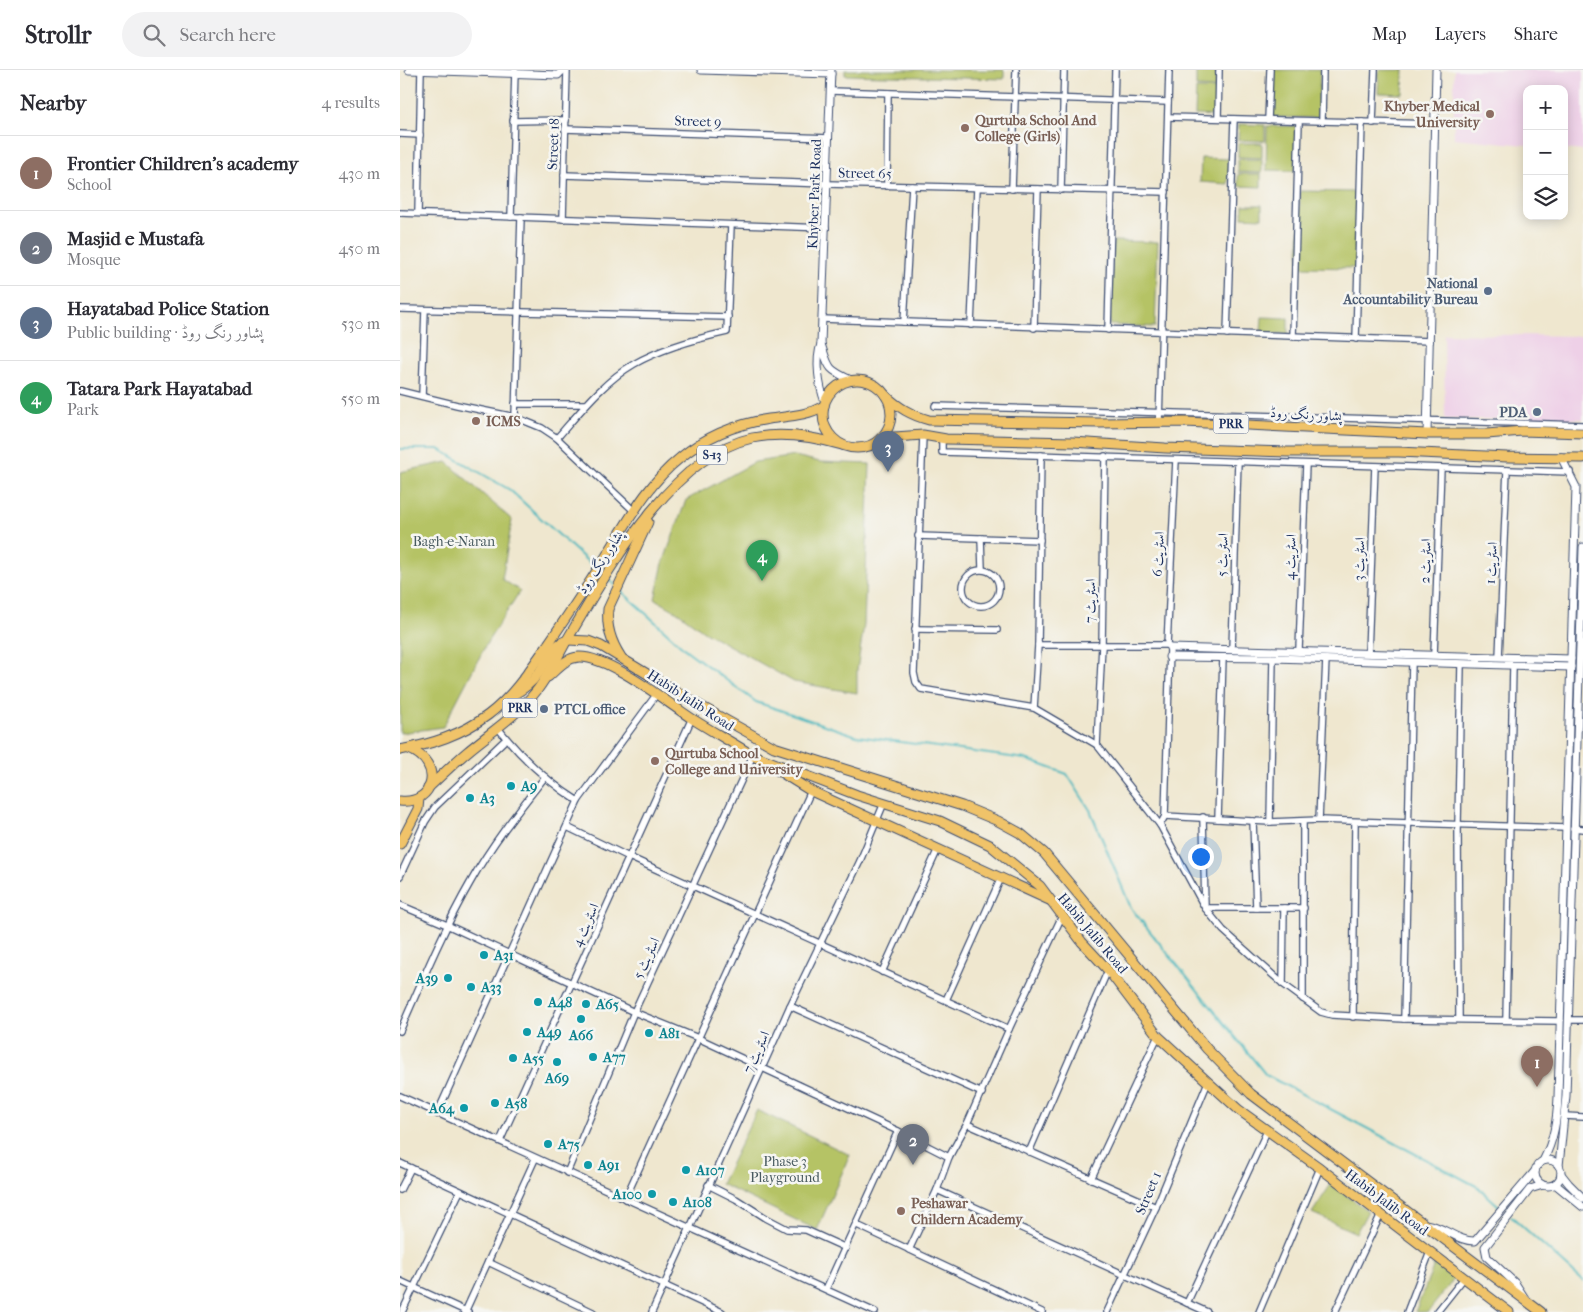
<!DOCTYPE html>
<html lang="en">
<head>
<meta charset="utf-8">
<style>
  :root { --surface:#fff; --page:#f2f2f3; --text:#2b2b33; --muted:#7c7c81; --line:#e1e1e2; --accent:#ea580c }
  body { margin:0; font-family:"IM FELL French Canon",Amiri,serif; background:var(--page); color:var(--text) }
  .controls { position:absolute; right:15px; top:15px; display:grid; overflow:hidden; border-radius:10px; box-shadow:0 2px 12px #0003 }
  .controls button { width:45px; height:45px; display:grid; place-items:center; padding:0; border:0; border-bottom:1px solid var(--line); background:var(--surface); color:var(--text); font:25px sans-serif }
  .you { position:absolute; left:800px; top:786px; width:18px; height:18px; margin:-12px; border:4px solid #fff; border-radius:50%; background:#1a73e8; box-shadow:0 0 0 8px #1a73e833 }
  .badge { display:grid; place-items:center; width:32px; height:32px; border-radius:50%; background:var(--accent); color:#fff; font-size:16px; font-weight:700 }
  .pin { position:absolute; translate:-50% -41px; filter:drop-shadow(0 1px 2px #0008) }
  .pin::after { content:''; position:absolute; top:26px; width:18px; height:15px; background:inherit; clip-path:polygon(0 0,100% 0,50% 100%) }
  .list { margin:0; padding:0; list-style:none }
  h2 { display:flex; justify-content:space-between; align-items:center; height:65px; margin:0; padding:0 20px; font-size:21px }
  h2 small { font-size:16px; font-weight:400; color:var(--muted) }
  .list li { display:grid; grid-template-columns:32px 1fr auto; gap:15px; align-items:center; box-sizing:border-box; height:75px; padding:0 20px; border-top:1px solid var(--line) }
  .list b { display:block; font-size:19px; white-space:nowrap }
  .list p { margin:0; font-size:16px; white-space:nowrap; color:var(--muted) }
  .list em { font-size:16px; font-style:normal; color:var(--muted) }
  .icon { flex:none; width:28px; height:28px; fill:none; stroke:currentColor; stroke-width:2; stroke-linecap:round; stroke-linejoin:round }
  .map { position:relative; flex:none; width:1183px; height:1242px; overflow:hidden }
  header { display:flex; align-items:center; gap:30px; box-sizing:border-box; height:70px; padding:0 25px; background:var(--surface); border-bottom:1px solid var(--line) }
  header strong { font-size:24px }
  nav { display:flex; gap:28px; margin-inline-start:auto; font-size:18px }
  .search { width:350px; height:45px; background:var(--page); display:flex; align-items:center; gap:12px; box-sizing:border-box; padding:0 18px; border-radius:28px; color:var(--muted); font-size:19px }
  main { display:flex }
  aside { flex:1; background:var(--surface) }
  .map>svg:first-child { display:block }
</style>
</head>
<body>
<header>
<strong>Strollr</strong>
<div class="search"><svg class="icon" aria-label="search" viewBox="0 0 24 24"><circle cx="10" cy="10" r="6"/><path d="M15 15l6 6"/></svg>Search here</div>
<nav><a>Map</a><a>Layers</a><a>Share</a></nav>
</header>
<main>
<aside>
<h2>Nearby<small>4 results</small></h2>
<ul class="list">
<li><span class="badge" style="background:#8d6e63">1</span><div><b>Frontier Children's academy</b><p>School</p></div><em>430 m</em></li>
<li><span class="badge" style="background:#6b7280">2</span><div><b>Masjid e Mustafa</b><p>Mosque</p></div><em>450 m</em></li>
<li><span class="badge" style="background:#5c6f8a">3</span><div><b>Hayatabad Police Station</b><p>Public building · پشاور رنگ روڈ</p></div><em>530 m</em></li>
<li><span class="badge" style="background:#2e9e5b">4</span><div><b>Tatara Park Hayatabad</b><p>Park</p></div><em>550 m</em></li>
</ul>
</aside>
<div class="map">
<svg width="1183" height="1242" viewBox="0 0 1183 1242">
  <rect width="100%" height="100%" fill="#f6f6f2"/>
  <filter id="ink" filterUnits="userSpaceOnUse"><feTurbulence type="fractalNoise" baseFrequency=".02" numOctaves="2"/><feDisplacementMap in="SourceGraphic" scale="10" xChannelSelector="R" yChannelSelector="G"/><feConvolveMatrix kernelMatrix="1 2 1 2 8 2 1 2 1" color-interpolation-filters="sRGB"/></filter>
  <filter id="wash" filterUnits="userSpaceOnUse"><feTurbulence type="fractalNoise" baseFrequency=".0096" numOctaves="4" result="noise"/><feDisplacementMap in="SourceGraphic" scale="20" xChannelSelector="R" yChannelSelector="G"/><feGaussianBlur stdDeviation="1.12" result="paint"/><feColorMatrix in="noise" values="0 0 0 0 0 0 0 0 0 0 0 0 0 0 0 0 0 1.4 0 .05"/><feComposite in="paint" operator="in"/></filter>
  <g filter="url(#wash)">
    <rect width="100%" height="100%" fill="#efe7cf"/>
    <g fill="#eed0e7">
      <polygon points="1054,0 1183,0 1183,81 1164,79 1164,19 1127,19 1127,75 1054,68"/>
      <polygon points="1044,264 1183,266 1183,349 1045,349"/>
    </g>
    <g fill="#b5c365" stroke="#687962">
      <polygon points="445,0 604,0 604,9 445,5"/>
      <polygon points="796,0 816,0 816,18 796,17"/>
      <polygon points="873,0 920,0 918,48 871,47"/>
      <polygon points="979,0 1004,0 1003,24 978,23"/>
      <polygon points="796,19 816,19 815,46 795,45"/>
      <polygon points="839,54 865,55 865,71 838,70"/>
      <polygon points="867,56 896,56 895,101 866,100"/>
      <polygon points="838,73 862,73 862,88 838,87"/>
      <polygon points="801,88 829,89 828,114 800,112"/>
      <polygon points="838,89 862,89 862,103 838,102"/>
      <polygon points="838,104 861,104 861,117 838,116"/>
      <polygon points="900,121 956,122 955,198 899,197"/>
      <polygon points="843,135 862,135 862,148 842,147"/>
      <polygon points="713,171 758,172 755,257 710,255"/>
      <polygon points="862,247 888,248 888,264 861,263"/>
      <polygon points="395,386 420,392 470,394 464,555 457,600 457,623 394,612 305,562 279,543 255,529 263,493 286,430 355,392"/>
      <polygon points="47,392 112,450 102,509 120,521 88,571 43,657 0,663 0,402"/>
      <polygon points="357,1040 450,1085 417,1160 321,1114"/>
      <polygon points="931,1114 968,1141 956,1163 912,1143"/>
      <polygon points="1036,1191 1058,1204 1028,1242 1015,1242"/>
    </g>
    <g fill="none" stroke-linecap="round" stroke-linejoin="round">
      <g stroke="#47b7be" stroke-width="2">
        <polyline points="0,379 39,379 110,420 196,499"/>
        <polyline points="207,508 215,515"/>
        <polyline points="220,520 286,580 356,632 457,666 625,689 667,704 690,740 731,838 866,1005 1078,1117 1100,1137"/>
        <polyline points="1111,1146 1183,1211"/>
      </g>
    </g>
  </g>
  <g filter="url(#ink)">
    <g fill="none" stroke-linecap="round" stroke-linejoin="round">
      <g stroke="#3b4b6f" stroke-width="8">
        <g id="minor">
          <polyline points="431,21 768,32"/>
          <polyline points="768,47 1035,54"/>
          <polyline points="818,48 819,0"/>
          <polyline points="868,50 870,0"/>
          <polyline points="113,51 166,50"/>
          <polyline points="922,51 923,0"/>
          <polyline points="973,53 975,0"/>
          <polyline points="165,59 429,68"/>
          <polyline points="0,64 20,65"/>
          <polyline points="164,105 427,114 766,122"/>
          <polyline points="487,116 488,23"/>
          <polyline points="612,119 616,0"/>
          <polyline points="661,120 664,0"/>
          <polyline points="0,143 426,158"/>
          <polyline points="18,143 21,0"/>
          <polyline points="111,147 115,0"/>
          <polyline points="163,149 167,0"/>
          <polyline points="0,239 328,247"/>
          <polyline points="422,249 1030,271"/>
          <polyline points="504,252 512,116"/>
          <polyline points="571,255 577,118"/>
          <polyline points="634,258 638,119"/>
          <polyline points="708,260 715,0"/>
          <polyline points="827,264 834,49"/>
          <polyline points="893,267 899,51"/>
          <polyline points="956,269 962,52"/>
          <polyline points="0,321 57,335 115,347 142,358 157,368 234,441"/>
          <polyline points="22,326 25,240"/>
          <polyline points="115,334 186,334"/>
          <polyline points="535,336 1183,355"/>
          <polyline points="115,347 121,147"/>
          <polyline points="759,353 769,0"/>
          <polyline points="523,365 514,603 516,612 521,619 634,638 697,675 760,755 805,838 823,860 883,914 921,942 932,945 1004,949 1160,951"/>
          <path d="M157,368C180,342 203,312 234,294C262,278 295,269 327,262L331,155"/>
          <polyline points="542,368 542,382 1170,402"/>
          <polyline points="518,466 640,470"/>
          <polyline points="581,468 582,499"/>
          <circle cx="581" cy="518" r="18"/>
          <polyline points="515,559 597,560"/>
          <polyline points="638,575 767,575"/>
          <polyline points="832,579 838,391"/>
          <polyline points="899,580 906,394"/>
          <polyline points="968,583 975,396"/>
          <polyline points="1034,585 1041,398"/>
          <polyline points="1099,587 1107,400"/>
          <polyline points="634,638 638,575 641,385"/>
          <path d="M98,658C120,686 148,712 178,731"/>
          <polyline points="697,675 702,575 705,386"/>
          <polyline points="765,746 870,752 919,750 1166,758"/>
          <polyline points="803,747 805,838 904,838"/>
          <polyline points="818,749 823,587"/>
          <polyline points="919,750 926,589"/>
          <polyline points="853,751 856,838"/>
          <polyline points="870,752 873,588"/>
          <polyline points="760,755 765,746 770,578 767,575 776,390"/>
          <polyline points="167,757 229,787 609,959"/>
          <polyline points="1173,758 1183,759"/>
          <polyline points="0,806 25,752 35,737 106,669"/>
          <polyline points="0,835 47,855 234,942 298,968 498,1061 549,1087"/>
          <polyline points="482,902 538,779"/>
          <polyline points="883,914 884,838"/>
          <polyline points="903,929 903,751"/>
          <polyline points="546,930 601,808"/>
          <polyline points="390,936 582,1023"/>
          <polyline points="953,947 955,752"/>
          <polyline points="1004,949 1012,592"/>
          <polyline points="1059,949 1058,755 1061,594"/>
          <polyline points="1106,950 1113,596"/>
          <polyline points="1168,950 1183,950"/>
          <path d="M0,961C22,911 43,860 70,813C91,775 118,741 145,707"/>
          <polyline points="0,1026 475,1242"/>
          <polyline points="37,1044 178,731 256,625"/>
          <polyline points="1165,1046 1183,1047"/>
          <polyline points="567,1054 756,1137"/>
          <polyline points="100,1071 292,648"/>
          <polyline points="629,1082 708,900"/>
          <polyline points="0,1093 322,1242"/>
          <polyline points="167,1103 234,942 353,685"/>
          <polyline points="691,1109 758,966"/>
          <polyline points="308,1115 336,1129 366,1148 387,1159 406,1160 446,1178"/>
          <polyline points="0,1120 11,1098"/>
          <polyline points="537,1120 807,1242"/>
          <polyline points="225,1129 411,721"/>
          <polyline points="457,1155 642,1242"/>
          <polyline points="509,1180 537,1120 549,1087 567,1054 609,959 662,846"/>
          <polyline points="88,1192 193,1242"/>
          <polyline points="0,1211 68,1242"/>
          <polyline points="426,1219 498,1061"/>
          <polyline points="787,1233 867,1061"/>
          <polyline points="2,1242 60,1121"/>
          <polyline points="65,1242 135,1089"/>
          <polyline points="252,1242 390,936 460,791 484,733"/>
          <polyline points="707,1242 756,1137 808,1012"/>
          <polyline points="859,1242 920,1098"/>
          <polyline points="935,1242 981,1144"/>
          <polyline points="1007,1242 1030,1182"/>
          <polyline points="1037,1242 1064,1208"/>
        </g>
      </g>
      <g stroke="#3b4b6f" stroke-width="9">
        <g id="tertiary">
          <polyline points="9,0 158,5 163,0"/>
          <polyline points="301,0 431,4"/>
          <path d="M431,0L421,274C429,298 427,299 451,310"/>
          <path d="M421,274C415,291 419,316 425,332"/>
          <polyline points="1027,364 1036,0"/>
          <polyline points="770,578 1171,589"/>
          <polyline points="769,587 873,588 1171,597"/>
          <circle cx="1148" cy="1103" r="13"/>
          <path d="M1143,1091C1154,1070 1157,1050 1158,1027L1176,417L1161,387"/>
          <polyline points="1159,1096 1166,1026 1183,477"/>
          <polyline points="1161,1104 1169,1114 1183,1128"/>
          <polyline points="1155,1114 1183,1137"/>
          <path d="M1024,1154C1043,1155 1058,1172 1075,1171L1135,1101"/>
          <polyline points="1124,1227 1115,1213 1087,1187 1085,1177 1130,1119 1143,1115"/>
        </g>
      </g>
      <g stroke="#3b4b6f" stroke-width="11">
        <g id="primary">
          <polyline points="168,570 188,571 201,576 297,634 374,677 562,736 598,751 620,763 644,783 807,979 851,1024 1141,1242"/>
          <path d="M148,607C157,599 165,588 179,587C209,586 265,631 291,648C313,662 335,674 357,688"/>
          <polyline points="353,685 457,725 540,751 590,775 640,816 682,872 708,900 758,966 808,1012 839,1040 920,1098 1109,1242"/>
          <polyline points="374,698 411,721 649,830"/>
        </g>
      </g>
      <g stroke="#3b4b6f" stroke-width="11">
        <g id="trunk">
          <circle cx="457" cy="344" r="34"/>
          <path d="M485,325C499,338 511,345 529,350L699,353L785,352L1027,364H1087L1122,361L1183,363"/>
          <polyline points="481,368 523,365 546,369 673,372 765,378 887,382 999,382 1107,387 1183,388"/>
          <path d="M221,587C211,572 206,557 208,539L248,452"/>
          <path d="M113,625C122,620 131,614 137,605C147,593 151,574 168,570"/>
          <path d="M0,680C32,674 61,665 88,645C111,628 128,603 144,580C168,545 191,511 213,475C232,444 251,411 280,388C305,367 337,354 369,349C389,346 406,346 424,336"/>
          <path d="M28,718C41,706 54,693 67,682C91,662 119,644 138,619C149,604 158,587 167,570C207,503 270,386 352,368C382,362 414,367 442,375"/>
          <path d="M0,731C35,735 44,693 9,679"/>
          <polyline points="0,774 18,739 19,728"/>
        </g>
      </g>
      <use href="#minor" stroke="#fff" stroke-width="5.5"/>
      <use href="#tertiary" stroke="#fff" stroke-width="7"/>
      <use href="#primary" stroke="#f0c369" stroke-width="9"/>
      <use href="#trunk" stroke="#f0c369" stroke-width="9"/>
    </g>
  </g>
  <g fill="#8d6e63" stroke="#f6f6f2" stroke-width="2">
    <circle cx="1090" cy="44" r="5"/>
    <circle cx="565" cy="58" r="5"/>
    <circle cx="76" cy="351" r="5"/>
    <circle cx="255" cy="691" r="5"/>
    <circle cx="501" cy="1141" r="5"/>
  </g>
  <g fill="#5c6f8a" stroke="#f6f6f2" stroke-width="2">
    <circle cx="1088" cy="221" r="5"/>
    <circle cx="1137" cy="342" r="5"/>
    <circle cx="144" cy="639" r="5"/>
  </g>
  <g fill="#0f9aa8" stroke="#f6f6f2" stroke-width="2">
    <circle cx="111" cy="716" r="5"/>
    <circle cx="70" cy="728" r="5"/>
    <circle cx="84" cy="885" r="5"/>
    <circle cx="48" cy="908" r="5"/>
    <circle cx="71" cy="917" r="5"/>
    <circle cx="138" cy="932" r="5"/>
    <circle cx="186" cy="934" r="5"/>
    <circle cx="181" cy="949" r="5"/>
    <circle cx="127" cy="962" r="5"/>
    <circle cx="249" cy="963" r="5"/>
    <circle cx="193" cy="987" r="5"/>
    <circle cx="113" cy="988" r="5"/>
    <circle cx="157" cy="992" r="5"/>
    <circle cx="95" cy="1033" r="5"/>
    <circle cx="64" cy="1038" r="5"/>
    <circle cx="148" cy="1074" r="5"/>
    <circle cx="188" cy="1095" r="5"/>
    <circle cx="286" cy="1100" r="5"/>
    <circle cx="252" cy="1124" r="5"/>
    <circle cx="273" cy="1132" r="5"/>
  </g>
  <g text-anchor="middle" stroke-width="5" stroke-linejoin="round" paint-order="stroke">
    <g fill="#f6f6f2" stroke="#5d6b8a" stroke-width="1">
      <rect x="813.5" y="344.5" width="35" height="19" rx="4"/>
      <rect x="297" y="375.5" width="30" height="19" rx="4"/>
      <rect x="102.5" y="628.5" width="35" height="19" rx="4"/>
    </g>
    <g font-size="12" font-weight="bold" fill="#1b2f5e">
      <text x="831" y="358">PRR</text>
      <text x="312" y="389">S-13</text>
      <text x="120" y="642">PRR</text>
    </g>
    <g font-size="14" font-weight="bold" fill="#785e54" stroke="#f6f6f2" text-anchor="start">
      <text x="1080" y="41" text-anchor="end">Khyber Medical<tspan x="1080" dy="16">University</tspan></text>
      <text x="575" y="55">Qurtuba School And<tspan x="575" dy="16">College (Girls)</tspan></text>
      <text x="86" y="356">ICMS</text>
      <text x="265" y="688">Qurtuba School<tspan x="265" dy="16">College and University</tspan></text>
      <text x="511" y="1138">Peshawar<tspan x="511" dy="16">Childern Academy</tspan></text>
    </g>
    <g font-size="14" fill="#1b2f5e" stroke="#f6f6f2">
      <text transform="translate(298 51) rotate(2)" y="5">Street 9</text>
      <text transform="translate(153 74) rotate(-88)" y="5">Street 18</text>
      <text transform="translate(465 103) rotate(1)" y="5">Street 65</text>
      <text transform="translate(414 124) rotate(-88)" y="5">Khyber Park Road</text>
      <text transform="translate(906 344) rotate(3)" y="5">پشاور رنگ روڈ</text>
      <text transform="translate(758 484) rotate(-87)" y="5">اسٹریٹ 6</text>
      <text transform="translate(822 485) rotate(-88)" y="5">اسٹریٹ 5</text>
      <text transform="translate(890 487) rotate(-88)" y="5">اسٹریٹ 4</text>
      <text transform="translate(959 489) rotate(-88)" y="5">اسٹریٹ 3</text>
      <text transform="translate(1025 491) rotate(-88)" y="5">اسٹریٹ 2</text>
      <text transform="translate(200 492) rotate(-57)" y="5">پشاور رنگ روڈ</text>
      <text transform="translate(1091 493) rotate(-87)" y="5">اسٹریٹ 1</text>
      <text transform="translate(690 531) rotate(-89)" y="5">اسٹریٹ 7</text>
      <text transform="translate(291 630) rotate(33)" y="5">Habib Jalib Road</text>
      <text transform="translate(185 855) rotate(-66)" y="5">اسٹریٹ 4</text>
      <text transform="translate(693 863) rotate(50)" y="5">Habib Jalib Road</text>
      <text transform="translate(246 888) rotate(-65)" y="5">اسٹریٹ 5</text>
      <text transform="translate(356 982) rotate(-66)" y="5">اسٹریٹ 7</text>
      <text transform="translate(748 1123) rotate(-67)" y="5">Street 1</text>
      <text transform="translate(987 1132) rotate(37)" y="5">Habib Jalib Road</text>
    </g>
    <g font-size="14" font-weight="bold" fill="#4e5e75" stroke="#f6f6f2" text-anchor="end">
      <text x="1078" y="218">National<tspan x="1078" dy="16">Accountability Bureau</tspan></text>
      <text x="1127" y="347">PDA</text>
      <text x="154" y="644" text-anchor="start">PTCL office</text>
    </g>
    <g font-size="14" fill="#495b60" stroke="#f6f6f2">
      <text x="54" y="476">Bagh-e-Naran</text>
      <text x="385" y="1096">Phase 3<tspan x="385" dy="16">Playground</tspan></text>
    </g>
    <g font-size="14" font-weight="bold" fill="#0d838f" stroke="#f6f6f2" text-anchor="start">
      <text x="121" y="721">A9</text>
      <text x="80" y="733">A3</text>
      <text x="94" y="890">A31</text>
      <text x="38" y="913" text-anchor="end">A39</text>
      <text x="81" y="922">A33</text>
      <text x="148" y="937">A48</text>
      <text x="196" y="939">A65</text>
      <text x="137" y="967">A49</text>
      <text x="259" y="968">A81</text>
      <text x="181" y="970" text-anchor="middle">A66</text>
      <text x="203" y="992">A77</text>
      <text x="123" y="993">A55</text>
      <text x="157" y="1013" text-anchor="middle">A69</text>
      <text x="105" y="1038">A58</text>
      <text x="54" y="1043" text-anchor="end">A64</text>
      <text x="158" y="1079">A75</text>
      <text x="198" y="1100">A91</text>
      <text x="296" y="1105">A107</text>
      <text x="242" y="1129" text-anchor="end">A100</text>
      <text x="283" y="1137">A108</text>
    </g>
  </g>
</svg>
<div class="controls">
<button>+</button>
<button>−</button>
<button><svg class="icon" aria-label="layers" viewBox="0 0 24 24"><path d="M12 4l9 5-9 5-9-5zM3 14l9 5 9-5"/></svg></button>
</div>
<div class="you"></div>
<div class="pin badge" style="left:1137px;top:1017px;background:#8d6e63">1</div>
<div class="pin badge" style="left:513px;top:1095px;background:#6b7280">2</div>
<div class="pin badge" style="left:488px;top:402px;background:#5c6f8a">3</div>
<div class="pin badge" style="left:362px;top:511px;background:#2e9e5b">4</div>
</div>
</main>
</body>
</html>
